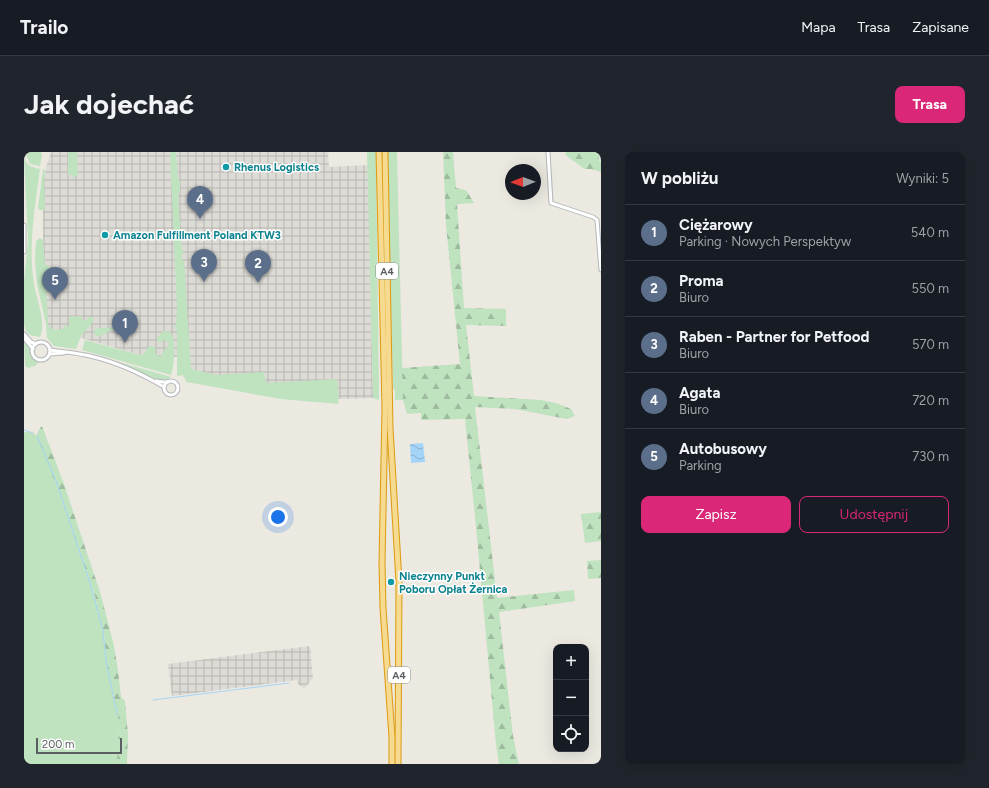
<!DOCTYPE html>
<html lang="pl">
<head>
<meta charset="utf-8">
<style>
  :root { --surface:#171b24; --page:#20242c; --text:#f1f3f6; --muted:#9ea1a6; --line:#363941; --accent:#db2777 }
  body { margin:0; font-family:Figtree,sans-serif; background:var(--page); color:var(--text) }
  .controls { position:absolute; right:12px; bottom:12px; display:grid; overflow:hidden; border-radius:8px; box-shadow:0 4px 16px #0002 }
  .controls button { width:36px; height:36px; display:grid; place-items:center; padding:0; border:0; border-bottom:1px solid var(--line); background:var(--surface); color:var(--text); font:20px sans-serif }
  .compass { position:absolute; left:481px; top:12px; width:36px; height:36px; border-radius:50%; background:var(--surface); box-shadow:0 4px 16px #0002; rotate:269deg }
  .scale { position:absolute; left:12px; bottom:10px; width:86px; box-sizing:border-box; padding-left:4px; border:2px solid #5a5d61; border-top:0; font-size:11px; line-height:14px; white-space:nowrap; color:#5a5d61; -webkit-text-stroke:3px #fff; paint-order:stroke }
  .you { position:absolute; left:254px; top:365px; width:14px; height:14px; margin:-10px; border:3px solid #fff; border-radius:50%; background:#1a73e8; box-shadow:0 0 0 6px #1a73e833 }
  .badge { display:grid; place-items:center; width:26px; height:26px; border-radius:50%; background:var(--accent); color:#fff; font-size:13px; font-weight:700 }
  .pin { position:absolute; translate:-50% -33px; filter:drop-shadow(0 1px 2px #0008) }
  .pin::after { content:''; position:absolute; top:21px; width:14px; height:12px; background:inherit; clip-path:polygon(0 0,100% 0,50% 100%) }
  .list { margin:0; padding:0; list-style:none }
  h2 { display:flex; justify-content:space-between; align-items:center; height:52px; margin:0; padding:0 16px; font-size:17px }
  h2 small { font-size:13px; font-weight:400; color:var(--muted) }
  .list li { display:grid; grid-template-columns:26px 1fr auto; gap:12px; align-items:center; box-sizing:border-box; height:56px; padding:0 16px; border-top:1px solid var(--line) }
  .list b { display:block; font-size:15px; white-space:nowrap }
  .list p { margin:0; font-size:13px; white-space:nowrap; color:var(--muted) }
  .list em { font-size:13px; font-style:normal; color:var(--muted) }
  .actions { display:flex; gap:8px; padding:12px 16px }
  .actions a { flex:1; padding:9px 0; border:1px solid var(--accent); border-radius:8px; text-align:center; font-size:14px; color:var(--accent) }
  .actions .main { background:var(--accent); color:#fff }
  .icon { flex:none; width:22px; height:22px; fill:none; stroke:currentColor; stroke-width:2; stroke-linecap:round; stroke-linejoin:round }
  .map { position:relative; flex:none; width:577px; height:612px; overflow:hidden; border-radius:8px }
  header { display:flex; align-items:center; gap:24px; box-sizing:border-box; height:56px; padding:0 20px; background:var(--surface); border-bottom:1px solid var(--line) }
  header strong { font-size:19px }
  nav { display:flex; gap:22px; margin-inline-start:auto; font-size:14px }
  .intro { display:flex; align-items:center; justify-content:space-between; box-sizing:border-box; height:96px; padding:0 24px }
  h1 { margin:0; font-size:28px }
  .button { padding:10px 18px; border-radius:8px; background:var(--accent); color:#fff; font-size:14px; font-weight:700 }
  main { display:flex; gap:24px; padding:0 24px }
  aside { flex:1; background:var(--surface); border-radius:8px; box-shadow:0 4px 16px #0002 }
  .map>svg:first-child { display:block }
</style>
</head>
<body>
<header>
<strong>Trailo</strong>
<nav><a>Mapa</a><a>Trasa</a><a>Zapisane</a></nav>
</header>
<div class="intro"><h1>Jak dojechać</h1><a class="button">Trasa</a></div>
<main>
<div class="map">
<svg width="577" height="612" viewBox="0 0 577 612">
  <defs>
    <pattern id="industrial-grid" width="8" height="8" patternUnits="userSpaceOnUse"><rect width="8" height="8" fill="#dddbd6"/><path d="M0 4h8M4 0v8" fill="none" stroke="#b6b5b1"/></pattern>
    <pattern id="forest-firs" width="22" height="20" patternUnits="userSpaceOnUse"><rect width="22" height="20" fill="#bfe2bf"/><path d="M5 1l3.5 6h-7zM16 11l3.5 6h-7z" fill="#9eba9f"/></pattern>
    <pattern id="water-waves" width="16" height="10" patternUnits="userSpaceOnUse"><rect width="16" height="10" fill="#a4d5f8"/><path d="M0 5q4-4 8 0t8 0" fill="none" stroke="#89b0cc"/></pattern>
  </defs>
  <rect width="100%" height="100%" fill="#ece9e1"/>
  <g fill="url(#industrial-grid)">
    <polygon points="27,0 304,0 305,15 344,13 349,246 317,247 159,225 157,205 145,205 144,211 23,176 19,87 19,35 22,15"/>
    <polygon points="286,494 289,526 280,537 273,531 273,528 148,544 144,512"/>
  </g>
  <g fill="#bfe2bf">
    <polygon points="1,0 17,0 18,3 16,14 6,12"/>
    <polygon points="44,0 53,0 54,24 50,24 49,26 48,26 48,23 44,23"/>
    <path d="M146,0H152L154,27L156,29V41L154,42L156,70H158V71H156V83H159C156,88 157,97 160,102H158V108L160,109L167,217L193,223L240,220L242,231L313,227L315,245L314,252L257,247L168,231L162,230L160,223L153,224V179L150,174H152L153,157Z"/>
    <polygon points="343,0 352,0 355,248 349,246"/>
    <polygon points="363,0 373,0 379,248 371,248 371,238 369,236"/>
    <path d="M0,5C3,14 7,15 16,17C11,53 3,101 11,137C14,151 22,171 16,185L6,183L2,179L0,172V130L4,88Z"/>
    <polygon points="19,17 21,18 20,29 21,58 16,58 14,56"/>
    <polygon points="16,86 19,88 21,112 31,119 32,122 31,124 30,122 28,124 28,125 23,129 22,132 24,172 25,175 32,178 39,177 41,172 42,175 45,174 45,165 57,164 59,169 63,168 64,165 69,165 69,170 57,184 52,197 30,194 23,186 22,172 13,132 11,109 12,89"/>
    <polygon points="102,175 103,176 104,179 102,181 88,178 76,184 72,184 70,181 71,178 73,176"/>
    <path d="M139,179L146,180C153,187 150,215 147,223L58,198L61,188L116,203L120,202L125,194H129L132,196L131,201L136,205L141,197L143,196L145,190L139,188L136,191L133,189V186Z"/>
    <polygon points="0,188 7,197 10,206 14,209 14,211 11,214 4,216 1,214"/>
    <polygon points="60,200 147,225 142,229 137,229 82,207 61,202"/>
    <polygon points="0,280 8,280 14,285 42,360 71,443 75,465 81,489 82,509 95,569 93,612 0,612"/>
  </g>
  <g fill="url(#forest-firs)">
    <polygon points="419,0 429,0 432,36 442,38 450,51 433,52 440,156 482,157 482,174 442,173 450,244 517,248 532,251 547,257 551,264 543,267 491,257 451,255 473,446 550,438 551,449 475,460 489,584 495,612 475,612 472,593 452,375 441,267 397,268 397,261 383,262 379,248 378,216 436,212 422,73"/>
    <path d="M542,0H575V8L577,10V20L567,17H560C554,11 546,8 541,2Z"/>
    <polygon points="18,274 40,332 77,443 90,494 94,518 97,545 101,549 104,583 103,612 93,612 95,569 82,509 81,489 75,465 71,443 42,360 13,284 14,279"/>
    <polygon points="577,360 577,389 561,391 557,362"/>
    <polygon points="577,408 577,426 564,427 563,409"/>
  </g>
  <polygon fill="url(#water-waves)" points="399,291 401,310 387,311 386,292"/>
  <g fill="none" stroke-linecap="round" stroke-linejoin="round">
    <g stroke="#a4d5f8" stroke-width="1">
      <polyline points="0,278 9,281"/>
      <polyline points="13,284 32,329 67,434 79,479 82,509 93,562"/>
      <polyline points="129,548 265,531"/>
    </g>
    <g stroke="#b4b7bb" stroke-width="5">
      <g id="street">
        <polyline points="524,0 527,51 569,65 573,68 577,118"/>
        <polyline points="0,73 0,100"/>
        <polyline points="0,182 7,190 12,192"/>
        <polyline points="0,186 9,197"/>
        <circle cx="17" cy="199" r="9"/>
        <path d="M26,198C39,200 53,201 66,204C92,210 118,222 140,235"/>
        <polyline points="26,202 40,201"/>
        <circle cx="147" cy="236" r="7"/>
        <polyline points="132,229 139,230 144,230"/>
      </g>
    </g>
    <g stroke="#dc9a10" stroke-width="7">
      <g id="highway">
        <polyline points="355,0 361,256 358,411 359,456 368,585 368,612"/>
        <polyline points="361,0 366,276 375,430 374,612"/>
      </g>
    </g>
    <use href="#street" stroke="#fff" stroke-width="3"/>
    <use href="#highway" stroke="#f5da8f" stroke-width="5"/>
  </g>
  <g fill="#0f9aa8" stroke="#fff" stroke-width="1.5">
    <circle cx="202" cy="15" r="4"/>
    <circle cx="81" cy="83" r="4"/>
    <circle cx="367" cy="430" r="4"/>
  </g>
  <g text-anchor="middle" stroke-width="3" stroke-linejoin="round" paint-order="stroke">
    <g fill="#fff" stroke="#8c8e90" stroke-width="1">
      <rect x="352" y="111" width="22" height="16" rx="3"/>
      <rect x="364" y="515" width="22" height="16" rx="3"/>
    </g>
    <g font-size="10" font-weight="bold" fill="#5a5d61">
      <text x="363" y="123">A4</text>
      <text x="375" y="527">A4</text>
    </g>
    <g font-size="11" font-weight="bold" fill="#0d838f" stroke="#fff" text-anchor="start">
      <text x="210" y="19">Rhenus Logistics</text>
      <text x="89" y="87">Amazon Fulfillment Poland KTW3</text>
      <text x="375" y="428">Nieczynny Punkt<tspan x="375" dy="13">Poboru Opłat Żernica</tspan></text>
    </g>
  </g>
</svg>
<div class="controls">
<button>+</button>
<button>−</button>
<button><svg class="icon" aria-label="locate" viewBox="0 0 24 24"><circle cx="12" cy="12" r="6"/><path d="M12 2v4M12 18v4M2 12h4M18 12h4"/></svg></button>
</div>
<svg class="compass" viewBox="-18 -18 36 36"><path d="M0-13l5 13h-10z" fill="#e53935"/><path d="M0 13l5-13h-10z" fill="#9ea1a6"/></svg>
<div class="scale">200 m</div>
<div class="you"></div>
<div class="pin badge" style="left:101px;top:191px;background:#5c6f8a">1</div>
<div class="pin badge" style="left:234px;top:131px;background:#5c6f8a">2</div>
<div class="pin badge" style="left:180px;top:130px;background:#5c6f8a">3</div>
<div class="pin badge" style="left:176px;top:67px;background:#5c6f8a">4</div>
<div class="pin badge" style="left:31px;top:148px;background:#5c6f8a">5</div>
</div>
<aside>
<h2>W pobliżu<small>Wyniki: 5</small></h2>
<ul class="list">
<li><span class="badge" style="background:#5c6f8a">1</span><div><b>Ciężarowy</b><p>Parking · Nowych Perspektyw</p></div><em>540 m</em></li>
<li><span class="badge" style="background:#5c6f8a">2</span><div><b>Proma</b><p>Biuro</p></div><em>550 m</em></li>
<li><span class="badge" style="background:#5c6f8a">3</span><div><b>Raben - Partner for Petfood</b><p>Biuro</p></div><em>570 m</em></li>
<li><span class="badge" style="background:#5c6f8a">4</span><div><b>Agata</b><p>Biuro</p></div><em>720 m</em></li>
<li><span class="badge" style="background:#5c6f8a">5</span><div><b>Autobusowy</b><p>Parking</p></div><em>730 m</em></li>
</ul>
<div class="actions"><a class="main">Zapisz</a><a>Udostępnij</a></div>
</aside>
</main>
</body>
</html>
